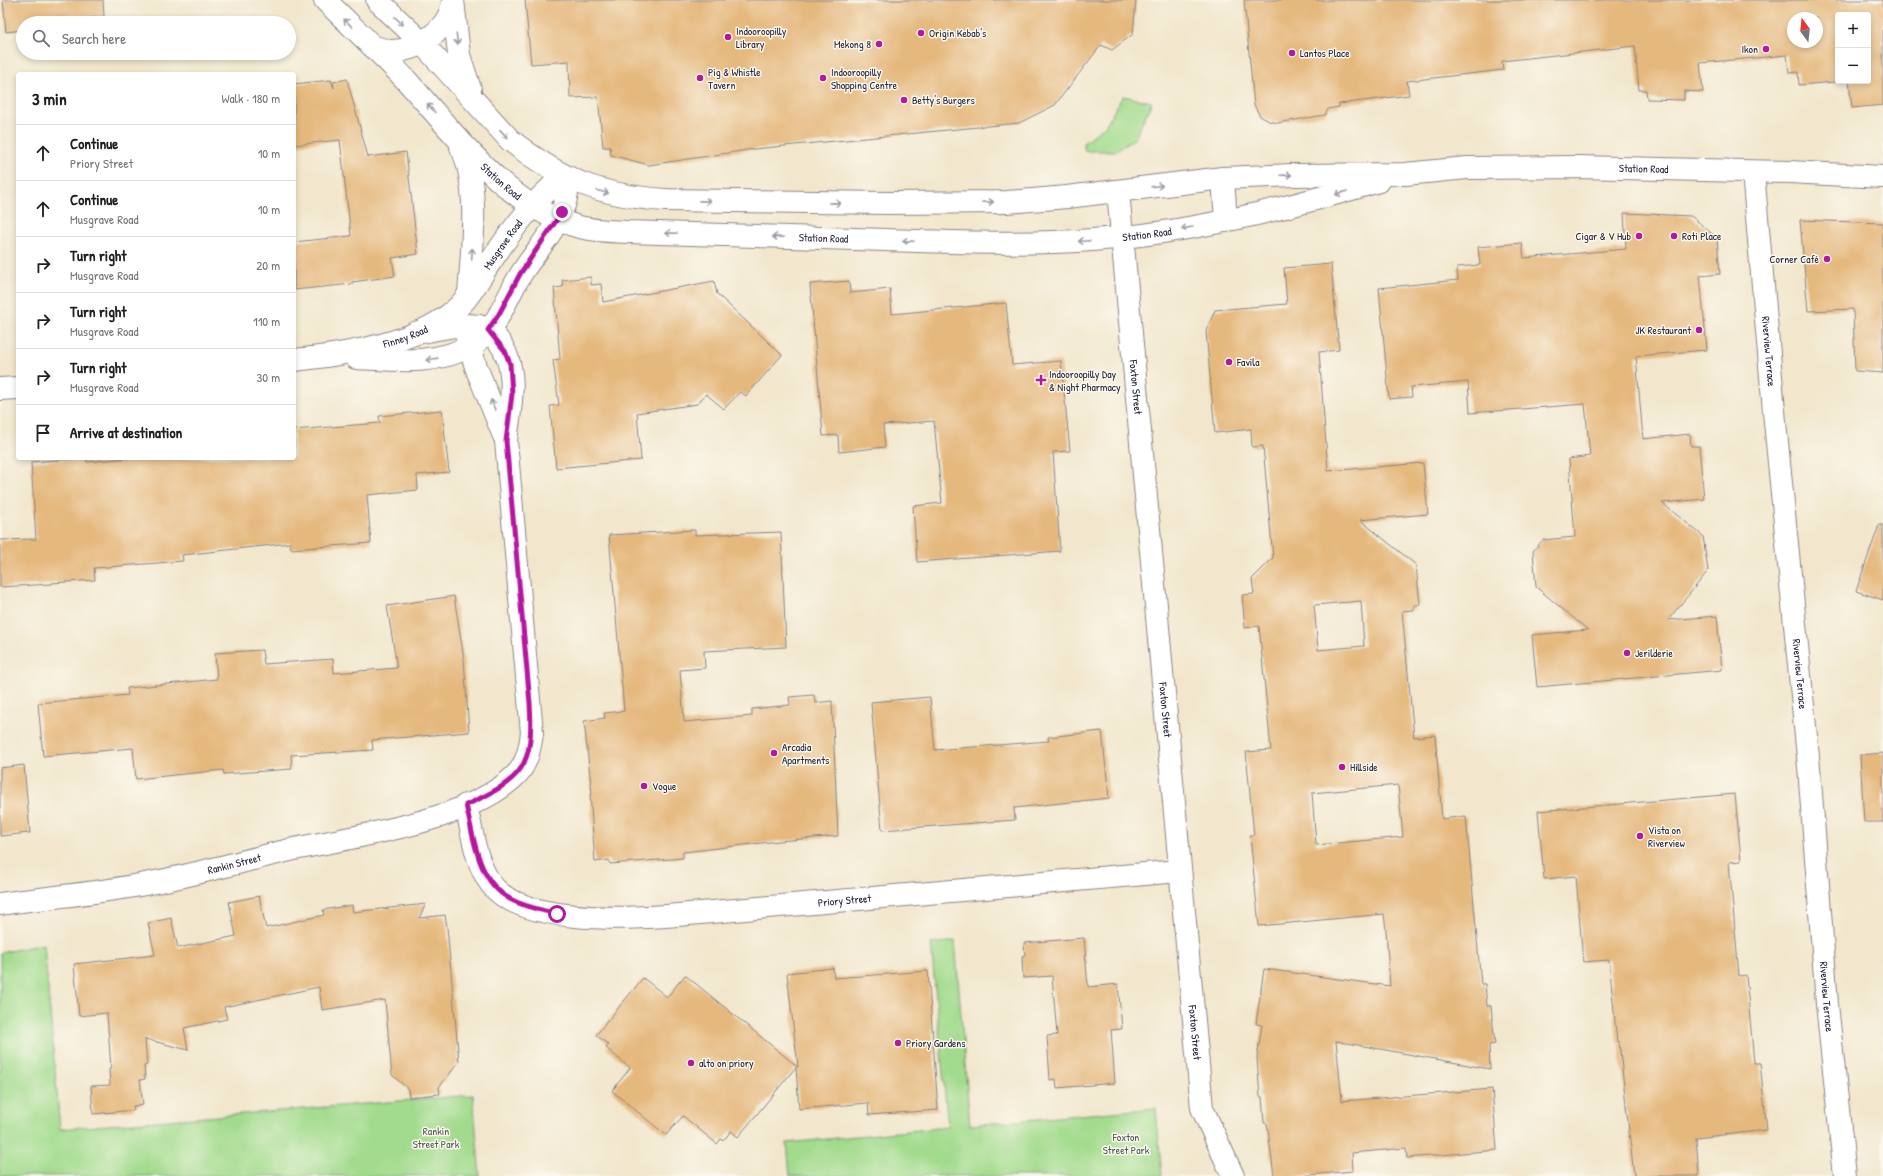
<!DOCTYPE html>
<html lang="en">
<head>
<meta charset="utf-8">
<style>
  :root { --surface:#fff; --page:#f6f6f6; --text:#202124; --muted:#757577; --line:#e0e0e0 }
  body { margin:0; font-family:"Patrick Hand",sans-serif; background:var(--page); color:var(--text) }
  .controls { position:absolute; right:12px; top:12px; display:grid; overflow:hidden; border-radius:4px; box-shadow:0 2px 6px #0003 }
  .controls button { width:36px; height:36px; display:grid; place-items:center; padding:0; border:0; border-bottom:1px solid var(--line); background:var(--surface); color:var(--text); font:20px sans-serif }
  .compass { position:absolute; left:1787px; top:12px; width:36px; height:36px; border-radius:50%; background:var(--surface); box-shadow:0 2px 6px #0003; rotate:345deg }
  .stop { position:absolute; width:12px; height:12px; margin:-9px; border:3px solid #b5179e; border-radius:50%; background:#fff }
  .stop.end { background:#b5179e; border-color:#fff; box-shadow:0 1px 4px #0008 }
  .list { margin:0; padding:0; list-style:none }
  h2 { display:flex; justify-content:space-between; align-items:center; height:52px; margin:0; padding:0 16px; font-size:17px }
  h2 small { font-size:13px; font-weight:400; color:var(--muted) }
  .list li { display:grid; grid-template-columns:26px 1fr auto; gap:12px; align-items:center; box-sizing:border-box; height:56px; padding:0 16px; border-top:1px solid var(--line) }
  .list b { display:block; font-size:15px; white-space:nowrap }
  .list p { margin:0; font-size:13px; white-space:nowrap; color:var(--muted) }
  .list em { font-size:13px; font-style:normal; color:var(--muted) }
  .icon { flex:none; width:22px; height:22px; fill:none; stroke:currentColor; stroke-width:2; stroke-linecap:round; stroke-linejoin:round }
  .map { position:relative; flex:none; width:1883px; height:1176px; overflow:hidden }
  .search { position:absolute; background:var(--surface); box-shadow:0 2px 6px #0003; left:16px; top:16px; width:280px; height:44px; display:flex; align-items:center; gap:10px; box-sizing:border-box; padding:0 14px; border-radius:22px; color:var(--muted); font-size:15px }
  .panel { position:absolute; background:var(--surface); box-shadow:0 2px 6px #0003; left:16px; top:72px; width:280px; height:388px; border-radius:4px }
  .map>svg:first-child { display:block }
</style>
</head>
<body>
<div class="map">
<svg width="1883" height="1176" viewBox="0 0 1883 1176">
  <rect width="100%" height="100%" fill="#fbf7ec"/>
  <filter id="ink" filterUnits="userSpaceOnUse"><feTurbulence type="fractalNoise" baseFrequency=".025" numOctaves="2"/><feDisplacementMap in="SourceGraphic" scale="8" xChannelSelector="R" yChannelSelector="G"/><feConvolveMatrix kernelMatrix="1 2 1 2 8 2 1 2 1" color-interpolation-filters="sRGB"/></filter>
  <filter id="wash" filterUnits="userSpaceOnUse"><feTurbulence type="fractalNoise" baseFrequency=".012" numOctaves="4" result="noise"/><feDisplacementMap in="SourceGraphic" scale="16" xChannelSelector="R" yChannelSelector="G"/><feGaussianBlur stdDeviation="0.9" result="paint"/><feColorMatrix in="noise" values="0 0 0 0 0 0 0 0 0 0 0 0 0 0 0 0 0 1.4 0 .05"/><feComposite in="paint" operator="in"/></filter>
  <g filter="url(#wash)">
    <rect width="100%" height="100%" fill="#f2e7cd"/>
    <g fill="#a2db8d" stroke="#627e64">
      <polygon points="1123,96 1152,102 1135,138 1116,151 1085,151 1083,143 1105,126"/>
      <polygon points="955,941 970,1125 1156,1108 1162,1176 790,1176 787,1143 948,1127 931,944"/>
      <polygon points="44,944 60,1129 473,1095 480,1176 0,1176 0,953"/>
    </g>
    <g id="blocks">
      <g fill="#e5b87d" fill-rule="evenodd">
        <polygon points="3,0 103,0 104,17 43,23 23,23 23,30 6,32"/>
        <polygon points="525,0 1136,0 1133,34 1112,50 1101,45 1055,105 1019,123 754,149 649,165 611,155 610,147 603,147 598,97 570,98 569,61 531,64"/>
        <path d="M1244,0H1883V105L1852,108L1849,81H1868V15H1838V81H1847L1799,85L1798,72L1789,73L1787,55L1700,63L1703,92L1684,91V100L1647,99L1646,90H1639L1635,46L1502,61L1503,70L1407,81L1409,95L1339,104V107L1328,109L1325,115L1277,123L1269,121L1260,116L1254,105ZM1793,18H1817V42H1793Z"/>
        <polygon points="347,79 368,157 406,152 418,254 392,258 395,276 352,282 352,284 294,290 294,242 351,236 340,140 294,145 294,84 331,80 334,88 333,82"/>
        <polygon points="1624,213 1691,216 1717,238 1720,274 1700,276 1707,350 1636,356 1643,439 1690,434 1691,446 1699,446 1704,499 1662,503 1703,536 1708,571 1668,620 1717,616 1722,670 1537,687 1532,635 1588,630 1536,587 1533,551 1543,540 1575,537 1569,459 1590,456 1585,404 1470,413 1468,382 1411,387 1412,397 1389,399 1379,288 1458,280 1457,267 1480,265 1478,247 1522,243 1524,258 1626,249"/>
        <polygon points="1800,220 1883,223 1883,373 1855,371 1853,309 1808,311"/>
        <path d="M1331,264L1339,350L1319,352L1328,471L1423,463L1428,514L1360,520L1416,565L1420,605H1414V610L1402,611L1414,737L1435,735L1442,819L1466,816L1481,984H1485L1487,1006H1491L1495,1044L1489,1045L1490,1069L1336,1041L1342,1101L1492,1089L1497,1150L1407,1158L1406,1148L1352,1153L1353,1171L1298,1176H1274L1267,1123H1264L1262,1097H1260L1257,1057L1262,1025L1256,1024L1264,969L1390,986L1386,930L1384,914L1259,926L1250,836H1254L1246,752L1271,750L1259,626L1245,628L1242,595L1254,594L1252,579L1273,558L1263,446L1252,447L1251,429L1215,433L1206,331L1215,310L1287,304L1284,268ZM1361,601L1364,646L1318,650L1314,605ZM1398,785L1403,837L1316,845L1312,793Z"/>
        <polygon points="591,277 591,285 601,284 603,302 714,281 717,294 782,355 746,396 740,392 724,409 706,394 697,404 637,413 641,460 556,468 550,406 559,405 553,360 560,359 554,288 563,287 562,280"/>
        <polygon points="849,281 850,293 890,289 892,314 1006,303 1012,365 1061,361 1070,451 1053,452 1060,551 917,562 913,506 942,503 934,421 883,425 885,447 839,452 838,435 823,436 810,284"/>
        <polygon points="442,410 449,472 417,475 418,490 367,495 371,543 291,549 290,543 182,555 183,561 94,568 95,580 52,583 52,584 0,587 0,540 36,539 31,462 86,458 87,462 129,458 294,458 294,430 380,423 379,416"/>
        <polygon points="1879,525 1883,525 1883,600 1856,591"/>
        <polygon points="695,530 695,535 781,532 786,647 704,651 705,668 680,670 684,722 752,716 752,709 790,705 789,697 814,695 815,703 832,701 838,836 779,841 683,852 683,858 610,864 609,860 595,862 590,794 592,794 584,721 605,718 604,713 624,711 609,535"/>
        <polygon points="454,596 464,659 469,732 372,740 373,750 291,755 292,769 224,774 223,770 136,779 133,748 43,756 38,703 128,695 127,688 217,679 215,653 262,650 264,664 333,659 334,673 397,668 387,606"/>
        <polygon points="930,697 935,750 1049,741 1048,737 1102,731 1109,798 1014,808 1015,820 882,830 871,702"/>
        <polygon points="1883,753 1883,822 1864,822 1860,755"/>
        <polygon points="24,765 30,833 0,836 0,768"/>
        <polygon points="1735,794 1741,861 1729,862 1739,976 1746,975 1754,1063 1760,1063 1767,1130 1696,1138 1699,1176 1634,1176 1619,1042 1617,1042 1609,960 1583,962 1576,876 1544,879 1538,811"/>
        <polygon points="259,896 266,928 324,915 323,910 352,905 353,912 426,904 419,918 445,915 447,927 459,1062 439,1087 440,1094 409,1097 408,1089 392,1075 385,1000 322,1010 319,987 224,1007 227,1019 184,1028 188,1050 145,1039 147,1065 144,1066 145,1079 140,1080 143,1105 133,1106 134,1110 93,1114 91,1086 110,1085 109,1069 111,1069 107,1013 79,1016 74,964 155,955 148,923 171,918 178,948 236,936 229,902"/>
        <polygon points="1084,938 1088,987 1118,984 1122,1029 1111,1030 1115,1083 1057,1088 1056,1079 1050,1080 1047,1036 1057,1035 1052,976 1023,978 1022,956 1025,955 1024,943"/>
        <polygon points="833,968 834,978 928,971 938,1110 869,1115 868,1103 799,1109 796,1067 738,1137 731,1131 723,1141 721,1139 717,1144 683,1116 666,1135 612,1091 630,1068 606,1048 609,1045 596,1035 643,978 667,997 685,975 798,1067 787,973"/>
      </g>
    </g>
  </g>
  <g filter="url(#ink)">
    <use href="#blocks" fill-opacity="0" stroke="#8a8484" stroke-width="1"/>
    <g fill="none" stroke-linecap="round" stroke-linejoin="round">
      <g stroke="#8a8484" stroke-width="24">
        <g id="minor">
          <path id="s1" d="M325,0C352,27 381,53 407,81C452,131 509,208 576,226C592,231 610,231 627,232C713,235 800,237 886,240C955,242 1024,245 1092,240C1190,233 1285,209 1379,181"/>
          <path id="s2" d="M377,0L421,42L510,140C562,181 601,196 666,200L887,203L1007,202L1067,197L1223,178L1292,175L1405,174L1467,168L1579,167L1789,172L1883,177"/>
          <polyline points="453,0 459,55 470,89"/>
          <path d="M372,46C378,48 383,50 390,51C417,52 450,29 453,1"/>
          <path d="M461,147C480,183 472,252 469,293"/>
          <path id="s3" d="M1753,172L1775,422L1809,767L1827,1004L1845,1176"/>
          <polyline points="1223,178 1226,221"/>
          <path id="s4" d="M1118,191L1202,1108L1233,1176"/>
          <polyline points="466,334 476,367 504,436"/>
          <path d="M356,358C395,360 436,366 472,345C498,330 506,297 521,274C534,253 554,233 562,210C567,200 568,189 567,178"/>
          <path id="s5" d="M294,360C342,355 418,343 455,310C469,298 479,279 489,264C511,231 533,201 564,176"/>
          <polyline points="0,389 18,388"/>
          <path id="s6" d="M466,805C472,830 475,863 491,884C519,923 623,919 666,916L1179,871"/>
          <path id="s7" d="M0,904C50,897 101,893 150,883C199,874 246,860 294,849C357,836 470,821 516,775C527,764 530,748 532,733L506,441C510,408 520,369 498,340C493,334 488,328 479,326C459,323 435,330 415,333"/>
        </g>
      </g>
      <use href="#minor" stroke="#fff" stroke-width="22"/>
    </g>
    <defs><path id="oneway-shaft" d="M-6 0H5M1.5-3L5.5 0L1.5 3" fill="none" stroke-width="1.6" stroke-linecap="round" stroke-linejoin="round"/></defs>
    <g stroke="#9c9ca7">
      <use href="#oneway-shaft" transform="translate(399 21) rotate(44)"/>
      <use href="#oneway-shaft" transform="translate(348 23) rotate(-136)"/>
      <use href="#oneway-shaft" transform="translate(457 39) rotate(83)"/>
      <use href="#oneway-shaft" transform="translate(431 108) rotate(-132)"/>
      <use href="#oneway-shaft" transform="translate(504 134) rotate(47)"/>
      <use href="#oneway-shaft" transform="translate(1286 175) rotate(-2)"/>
      <use href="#oneway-shaft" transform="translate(1157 186) rotate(-7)"/>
      <use href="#oneway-shaft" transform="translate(603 192) rotate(14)"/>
      <use href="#oneway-shaft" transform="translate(1341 193) rotate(164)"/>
      <use href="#oneway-shaft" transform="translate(705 201) rotate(1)"/>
      <use href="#oneway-shaft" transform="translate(988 202) rotate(-1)"/>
      <use href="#oneway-shaft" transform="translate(835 203) rotate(1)"/>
      <use href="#oneway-shaft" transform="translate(1187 228) rotate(170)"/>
      <use href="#oneway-shaft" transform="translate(671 233) rotate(-178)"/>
      <use href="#oneway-shaft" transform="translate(778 237) rotate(-178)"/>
      <use href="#oneway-shaft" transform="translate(908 241) rotate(-178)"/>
      <use href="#oneway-shaft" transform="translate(1084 241) rotate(177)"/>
      <use href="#oneway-shaft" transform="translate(472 254) rotate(-87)"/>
      <use href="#oneway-shaft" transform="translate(432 359) rotate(172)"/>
      <use href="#oneway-shaft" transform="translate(493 405) rotate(-112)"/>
    </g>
  </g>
  <g fill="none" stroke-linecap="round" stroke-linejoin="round" filter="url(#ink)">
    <path stroke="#b5179e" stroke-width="5" d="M557,914C542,910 524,907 510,899C477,881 474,838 466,805C523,779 534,767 530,703L506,441L512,394L510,364L505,351L488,330L499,314L520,274L562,212"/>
  </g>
  <g fill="#b5179e" stroke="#fbf7ec" stroke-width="1.5">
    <circle cx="921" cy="33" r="4"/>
    <circle cx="728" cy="37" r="4"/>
    <circle cx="879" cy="44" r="4"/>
    <circle cx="1766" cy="49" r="4"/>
    <circle cx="1292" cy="53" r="4"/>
    <circle cx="700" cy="78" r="4"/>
    <circle cx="823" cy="78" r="4"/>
    <circle cx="904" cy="100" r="4"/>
    <circle cx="1639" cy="236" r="4"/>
    <circle cx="1674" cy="236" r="4"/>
    <circle cx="1827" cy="259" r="4"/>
    <circle cx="1699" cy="330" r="4"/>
    <circle cx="1229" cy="362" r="4"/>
    <path d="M1039 374h4v4h4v4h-4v4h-4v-4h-4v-4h4z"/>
    <circle cx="1627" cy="653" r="4"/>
    <circle cx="774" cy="753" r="4"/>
    <circle cx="1342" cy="767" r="4"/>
    <circle cx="644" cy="786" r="4"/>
    <circle cx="1640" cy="836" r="4"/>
    <circle cx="898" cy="1043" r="4"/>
    <circle cx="691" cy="1063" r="4"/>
  </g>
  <g text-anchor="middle" stroke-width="3" stroke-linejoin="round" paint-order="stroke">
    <g font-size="11" fill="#22223b" stroke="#fbf7ec" text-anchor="start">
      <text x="736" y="35">Indooroopilly<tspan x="736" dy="13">Library</tspan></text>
      <text x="929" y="37">Origin Kebab's</text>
      <text x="871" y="48" text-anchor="end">Mekong 8</text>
      <text x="1758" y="53" text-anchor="end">Ikon</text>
      <text x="1300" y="57">Lantos Place</text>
      <text x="708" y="76">Pig &amp; Whistle<tspan x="708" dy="13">Tavern</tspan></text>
      <text x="831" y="76">Indooroopilly<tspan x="831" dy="13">Shopping Centre</tspan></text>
      <text x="912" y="104">Betty's Burgers</text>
      <text x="1631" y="240" text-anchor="end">Cigar &amp; V Hub</text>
      <text x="1682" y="240">Roti Place</text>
      <text x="1819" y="263" text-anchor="end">Corner Café</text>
      <text x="1691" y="334" text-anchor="end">JK Restaurant</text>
      <text x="1237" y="366">Favila</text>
      <text x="1049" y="378">Indooroopilly Day<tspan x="1049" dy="13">&amp; Night Pharmacy</tspan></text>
      <text x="1635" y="657">Jerilderie</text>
      <text x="782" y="751">Arcadia<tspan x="782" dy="13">Apartments</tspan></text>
      <text x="1350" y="771">Hillside</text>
      <text x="652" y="790">Vogue</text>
      <text x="1648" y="834">Vista on<tspan x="1648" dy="13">Riverview</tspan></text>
      <text x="906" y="1047">Priory Gardens</text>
      <text x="699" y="1067">alto on priory</text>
    </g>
    <g font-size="11" fill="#22223b" stroke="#fbf7ec">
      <text dy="4" stroke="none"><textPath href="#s2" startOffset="1343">Station Road</textPath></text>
      <text dy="4" stroke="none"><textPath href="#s1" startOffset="253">Station Road</textPath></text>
      <text dy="4" stroke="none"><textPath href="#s1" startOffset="913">Station Road</textPath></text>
      <text dy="4" stroke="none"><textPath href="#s1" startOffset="589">Station Road</textPath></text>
      <text dy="4" stroke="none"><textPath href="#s5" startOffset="252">Musgrave Road</textPath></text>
      <text dy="4" stroke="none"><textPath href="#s5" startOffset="114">Finney Road</textPath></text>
      <text dy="4" stroke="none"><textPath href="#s3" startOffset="180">Riverview Terrace</textPath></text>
      <text dy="4" stroke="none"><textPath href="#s4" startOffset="197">Foxton Street</textPath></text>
      <text dy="4" stroke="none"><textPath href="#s3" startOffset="504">Riverview Terrace</textPath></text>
      <text dy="4" stroke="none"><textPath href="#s4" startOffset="521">Foxton Street</textPath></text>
      <text dy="4" stroke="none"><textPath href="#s7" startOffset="238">Rankin Street</textPath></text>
      <text dy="4" stroke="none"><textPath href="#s6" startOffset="446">Priory Street</textPath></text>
      <text dy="4" stroke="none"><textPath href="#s3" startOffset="828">Riverview Terrace</textPath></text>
      <text dy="4" stroke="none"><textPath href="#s4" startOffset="845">Foxton Street</textPath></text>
    </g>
    <g font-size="11" fill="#485a54" stroke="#fbf7ec">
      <text x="436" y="1135">Rankin<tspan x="436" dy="13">Street Park</tspan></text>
      <text x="1126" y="1141">Foxton<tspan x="1126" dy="13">Street Park</tspan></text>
    </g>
  </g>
</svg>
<div class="controls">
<button>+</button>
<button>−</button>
</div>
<svg class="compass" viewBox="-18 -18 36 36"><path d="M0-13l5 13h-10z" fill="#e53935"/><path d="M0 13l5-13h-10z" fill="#757577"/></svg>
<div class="stop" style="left:557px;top:914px"></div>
<div class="stop end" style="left:562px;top:212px"></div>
<div class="search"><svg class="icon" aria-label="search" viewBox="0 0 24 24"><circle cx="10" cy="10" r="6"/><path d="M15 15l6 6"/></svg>Search here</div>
<section class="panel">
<h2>3 min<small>Walk · 180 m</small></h2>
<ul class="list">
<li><svg class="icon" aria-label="ahead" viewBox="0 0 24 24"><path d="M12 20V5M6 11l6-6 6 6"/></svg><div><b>Continue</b><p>Priory Street</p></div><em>10 m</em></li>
<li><svg class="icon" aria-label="ahead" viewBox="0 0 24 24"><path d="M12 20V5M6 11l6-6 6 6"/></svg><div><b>Continue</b><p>Musgrave Road</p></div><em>10 m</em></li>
<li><svg class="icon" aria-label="right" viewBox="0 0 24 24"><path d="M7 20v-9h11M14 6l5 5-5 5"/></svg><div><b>Turn right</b><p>Musgrave Road</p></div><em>20 m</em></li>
<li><svg class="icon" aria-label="right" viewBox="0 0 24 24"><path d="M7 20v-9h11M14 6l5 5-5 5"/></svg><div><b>Turn right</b><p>Musgrave Road</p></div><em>110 m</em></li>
<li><svg class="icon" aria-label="right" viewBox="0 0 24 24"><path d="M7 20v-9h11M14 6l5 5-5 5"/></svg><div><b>Turn right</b><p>Musgrave Road</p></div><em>30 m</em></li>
<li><svg class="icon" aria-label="arrive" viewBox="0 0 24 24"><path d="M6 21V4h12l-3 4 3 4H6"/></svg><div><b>Arrive at destination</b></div></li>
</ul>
</section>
</div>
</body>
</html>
